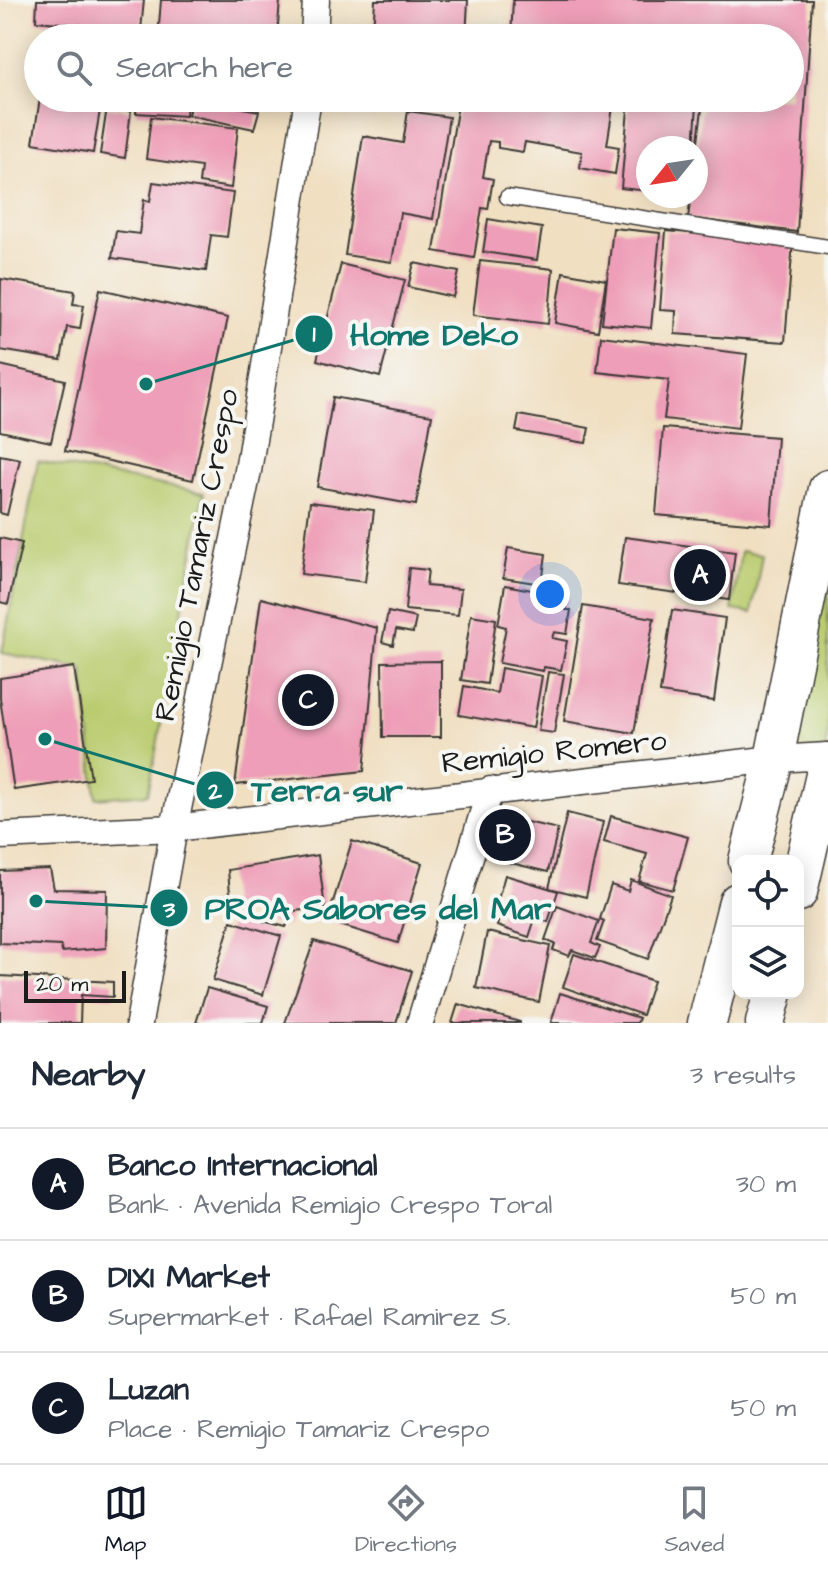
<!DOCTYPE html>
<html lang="en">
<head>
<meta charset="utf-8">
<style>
  :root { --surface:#fff; --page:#f2f2f3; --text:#1f2937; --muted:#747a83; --line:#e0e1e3; --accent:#111827 }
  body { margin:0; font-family:"Architects Daughter",sans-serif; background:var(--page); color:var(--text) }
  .controls { position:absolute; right:24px; bottom:24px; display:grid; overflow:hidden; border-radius:16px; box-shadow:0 4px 20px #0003 }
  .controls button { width:72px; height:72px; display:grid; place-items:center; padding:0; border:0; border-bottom:2px solid var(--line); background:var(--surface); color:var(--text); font:40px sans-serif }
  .compass { position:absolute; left:636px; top:136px; width:72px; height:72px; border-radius:50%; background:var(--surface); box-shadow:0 4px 20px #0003; rotate:240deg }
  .scale { position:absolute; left:24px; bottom:20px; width:102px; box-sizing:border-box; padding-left:8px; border:4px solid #1c1c1c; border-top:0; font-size:22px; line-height:28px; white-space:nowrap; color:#1c1c1c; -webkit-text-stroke:6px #f6f6f2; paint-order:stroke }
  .you { position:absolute; left:550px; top:594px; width:28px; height:28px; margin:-20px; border:6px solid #fff; border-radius:50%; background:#1a73e8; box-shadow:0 0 0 12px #1a73e833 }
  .badge { display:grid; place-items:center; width:52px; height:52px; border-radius:50%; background:var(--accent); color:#fff; font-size:26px; font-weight:700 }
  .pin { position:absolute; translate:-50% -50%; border:4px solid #fff; box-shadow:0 2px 8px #0006 }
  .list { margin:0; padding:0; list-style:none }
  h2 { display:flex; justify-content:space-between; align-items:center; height:104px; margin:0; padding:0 32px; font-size:34px }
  h2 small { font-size:26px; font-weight:400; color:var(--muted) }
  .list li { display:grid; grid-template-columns:52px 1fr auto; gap:24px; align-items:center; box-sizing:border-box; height:112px; padding:0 32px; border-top:2px solid var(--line) }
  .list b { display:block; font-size:30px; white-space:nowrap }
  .list p { margin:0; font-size:26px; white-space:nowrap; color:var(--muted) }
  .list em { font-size:26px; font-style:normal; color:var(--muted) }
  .icon { flex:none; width:44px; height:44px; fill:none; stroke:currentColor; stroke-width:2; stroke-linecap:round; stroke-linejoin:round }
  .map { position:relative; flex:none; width:828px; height:1023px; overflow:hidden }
  .search { position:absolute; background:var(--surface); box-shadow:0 4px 20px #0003; left:24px; right:24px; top:24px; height:88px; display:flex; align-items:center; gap:20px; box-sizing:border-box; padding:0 28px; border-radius:44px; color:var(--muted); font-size:30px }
  .sheet { height:440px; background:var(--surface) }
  nav { display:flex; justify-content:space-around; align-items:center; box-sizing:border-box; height:112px; border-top:2px solid var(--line); background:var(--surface); font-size:22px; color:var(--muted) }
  nav a { display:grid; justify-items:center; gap:4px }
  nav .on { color:var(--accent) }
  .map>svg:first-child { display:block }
</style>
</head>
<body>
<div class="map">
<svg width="828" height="1023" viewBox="0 0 828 1023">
  <rect width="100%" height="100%" fill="#f6f6f2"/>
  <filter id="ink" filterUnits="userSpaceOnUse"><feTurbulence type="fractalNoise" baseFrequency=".0125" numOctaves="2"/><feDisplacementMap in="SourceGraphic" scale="16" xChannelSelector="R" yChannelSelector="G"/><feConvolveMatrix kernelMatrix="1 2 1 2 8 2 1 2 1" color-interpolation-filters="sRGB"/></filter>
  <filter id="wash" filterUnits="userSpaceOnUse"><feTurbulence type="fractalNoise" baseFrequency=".006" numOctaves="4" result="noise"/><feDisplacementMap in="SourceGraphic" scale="32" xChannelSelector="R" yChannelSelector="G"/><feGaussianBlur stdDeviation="1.8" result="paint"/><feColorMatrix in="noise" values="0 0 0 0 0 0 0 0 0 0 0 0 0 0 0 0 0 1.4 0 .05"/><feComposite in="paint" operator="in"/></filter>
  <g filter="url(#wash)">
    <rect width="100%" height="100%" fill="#f0dfc1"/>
    <g fill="#bacc70" stroke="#6b7446" stroke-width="2">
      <polygon points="38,461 204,493 148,794 96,798 83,669 2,653"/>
      <polygon points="828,525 828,732 825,749 782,754"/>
      <polygon points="741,551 762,554 752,613 732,610"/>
    </g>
    <g id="blocks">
      <g fill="#ee9eb8">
        <polygon points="37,0 144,0 141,30 36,21"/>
        <polygon points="161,0 280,0 277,38 158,38"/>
        <polygon points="375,0 468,0 466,38 373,33"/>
        <polygon points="513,0 812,0 797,232 688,218 691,196 696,196 696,157 703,101 695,100 695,98 790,98 790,38 511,38"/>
        <polygon points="40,98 102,98 93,153 33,143"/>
        <polygon points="137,98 187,98 186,116 136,113"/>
        <polygon points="192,98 259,111 254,129 188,115"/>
        <polygon points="459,98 562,98 613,107 607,145 619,147 615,174 580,168 582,152 525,142 523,152 498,148 498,142 489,141 483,177 493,179 488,209 482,208 474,258 434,251"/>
        <polygon points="629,98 697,104 694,148 648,148 648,191 621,188"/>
        <polygon points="107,107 131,111 125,158 100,154"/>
        <polygon points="408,111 449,117 433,219 400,213 392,262 345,255 363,136 403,143"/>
        <polygon points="151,117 238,128 231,188 199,183 201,167 146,159"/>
        <polygon points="153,182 233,193 227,237 211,235 206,271 112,258 116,231 139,234 144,200 150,201"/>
        <polygon points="488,219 542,228 537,260 483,252"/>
        <polygon points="613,228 660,233 651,328 602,323"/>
        <polygon points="666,231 793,242 785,342 675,334 676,311 660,310"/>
        <polygon points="480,261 553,269 548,324 473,315"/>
        <polygon points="414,263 459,272 453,297 408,287"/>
        <polygon points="341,264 405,280 380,377 317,360"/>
        <polygon points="563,272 606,280 598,331 555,323"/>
        <polygon points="1,279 75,291 73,304 84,305 80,329 67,327 61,360 0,350"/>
        <polygon points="100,289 228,318 193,480 65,451"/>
        <polygon points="601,336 747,354 738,428 664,419 669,380 597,372"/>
        <polygon points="0,365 65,380 51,442 0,431"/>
        <polygon points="333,397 432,415 416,505 317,487"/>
        <polygon points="519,415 589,428 586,443 516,431"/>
        <polygon points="663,428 777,437 771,525 656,515"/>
        <polygon points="0,455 20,459 7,515 0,513"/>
        <polygon points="310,502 374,510 365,582 301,574"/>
        <polygon points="625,537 735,552 729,600 618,585"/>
        <polygon points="0,538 22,543 8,604 0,602"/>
        <polygon points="508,548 546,554 542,584 503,578"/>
        <polygon points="409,568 428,570 426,586 461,589 458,615 405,610"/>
        <polygon points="505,585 569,597 566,610 571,610 567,634 554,632 552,638 567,641 561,670 544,667 543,671 499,663 506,627 498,625"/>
        <polygon points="261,598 377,628 364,771 235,785"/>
        <polygon points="583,606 654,618 634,733 564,721"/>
        <polygon points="672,610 725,618 714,701 660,693"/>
        <polygon points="388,612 416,618 413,633 396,630 393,645 382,642"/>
        <polygon points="471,615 496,619 487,684 461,680"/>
        <polygon points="441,661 441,737 383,737 382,662"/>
        <polygon points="74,667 91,779 14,790 0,699 0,678"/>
        <polygon points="501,668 542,676 533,728 459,715 464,686 497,693"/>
        <polygon points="548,672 564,674 554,733 538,731"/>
        <polygon points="567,813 603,822 586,897 549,888"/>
        <polygon points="611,816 688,837 673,890 639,881 647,854 604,842"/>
        <polygon points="513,819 558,829 548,872 503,861"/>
        <polygon points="352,841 422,863 398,943 327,921"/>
        <polygon points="318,855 325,908 293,911 286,927 263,921 256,913 231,906 228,870"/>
        <polygon points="50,869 54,889 107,890 106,948 62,952 61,946 0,943 0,871"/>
        <polygon points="505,875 558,891 548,922 496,906"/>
        <polygon points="631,880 671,895 648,959 597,941 604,921 600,919 611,885 628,891"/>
        <polygon points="557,906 599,921 591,943 600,947 595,958 572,950 569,956 553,950 555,944 545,940"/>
        <polygon points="501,911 534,922 529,937 497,926"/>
        <polygon points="231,921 281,936 263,995 213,980"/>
        <polygon points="487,932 550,946 539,1002 476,988"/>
        <polygon points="314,941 412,971 396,1023 285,1023"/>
        <polygon points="574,954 653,981 642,1015 563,987"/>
        <polygon points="0,976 113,982 113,997 81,995 80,1023 0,1023"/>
        <polygon points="207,988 268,1006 263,1023 196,1023"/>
        <polygon points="560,993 639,1018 637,1023 551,1023"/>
        <polygon points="458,1004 520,1022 520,1023 452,1023"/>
      </g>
    </g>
  </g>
  <g filter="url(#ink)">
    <use href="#blocks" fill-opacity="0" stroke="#3c3935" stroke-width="2"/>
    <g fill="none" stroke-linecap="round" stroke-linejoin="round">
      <g stroke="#3c3935" stroke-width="17">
        <polyline id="service" points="507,197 828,247"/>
      </g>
      <g stroke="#3c3935" stroke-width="29">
        <g id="minor">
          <polyline points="314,38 316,0"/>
          <polyline points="0,836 174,828 774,759 828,756"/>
          <polyline points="139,1023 174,828 248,471 308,98"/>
          <polyline points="420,1023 490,790"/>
        </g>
      </g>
      <g stroke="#3c3935" stroke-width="41">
        <g id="secondary">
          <polyline points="748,861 774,759 828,489"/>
          <polyline points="798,892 828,762"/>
          <polyline points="707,1023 738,902"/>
          <polyline points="765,1023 773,993"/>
        </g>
      </g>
      <use href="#service" stroke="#fff" stroke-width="14"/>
      <use href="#minor" stroke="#fff" stroke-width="26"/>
      <use href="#secondary" stroke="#fff" stroke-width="38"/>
    </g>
  </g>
  <g text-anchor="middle" stroke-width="8" stroke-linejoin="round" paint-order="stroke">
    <g font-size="30" fill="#1c1c1c" stroke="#f6f6f2">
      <text transform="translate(196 555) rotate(-79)" y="10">Remigio Tamariz Crespo</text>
      <text transform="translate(554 751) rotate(-6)" y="10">Remigio Romero</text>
    </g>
  </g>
  <path fill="none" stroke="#0f766e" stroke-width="3" d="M146 384L314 334M45 739L215 790M36 901L169 908"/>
  <g fill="#0f766e" stroke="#f6f6f2" stroke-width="3">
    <circle cx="146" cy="384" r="8"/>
    <circle cx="45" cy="739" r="8"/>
    <circle cx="36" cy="901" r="8"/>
    <circle cx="314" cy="334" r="20"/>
    <circle cx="215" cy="790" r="20"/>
    <circle cx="169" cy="908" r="20"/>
  </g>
  <g font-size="24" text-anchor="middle" font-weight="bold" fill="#fff">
    <text x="314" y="342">1</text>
    <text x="215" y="799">2</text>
    <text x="169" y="917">3</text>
  </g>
  <g font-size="32" text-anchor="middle" font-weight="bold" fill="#0f766e" stroke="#f6f6f2" stroke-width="8" stroke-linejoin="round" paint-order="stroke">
    <text x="434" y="345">Home Deko</text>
    <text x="327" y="801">Terra sur</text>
    <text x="378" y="919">PROA Sabores del Mar</text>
  </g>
</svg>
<div class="controls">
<button><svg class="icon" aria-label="locate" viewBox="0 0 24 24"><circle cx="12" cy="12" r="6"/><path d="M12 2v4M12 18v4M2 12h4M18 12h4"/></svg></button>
<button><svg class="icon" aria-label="layers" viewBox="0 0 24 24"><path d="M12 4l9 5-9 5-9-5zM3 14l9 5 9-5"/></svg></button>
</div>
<svg class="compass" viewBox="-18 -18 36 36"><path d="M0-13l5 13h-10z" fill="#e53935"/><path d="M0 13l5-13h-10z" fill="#747a83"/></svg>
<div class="scale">20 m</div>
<div class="you"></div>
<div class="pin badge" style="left:700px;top:575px">A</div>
<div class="pin badge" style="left:505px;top:835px">B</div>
<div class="pin badge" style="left:308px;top:700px">C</div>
<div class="search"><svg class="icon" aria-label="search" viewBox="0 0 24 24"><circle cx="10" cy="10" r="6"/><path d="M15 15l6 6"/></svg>Search here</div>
</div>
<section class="sheet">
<h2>Nearby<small>3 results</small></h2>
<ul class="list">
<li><span class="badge">A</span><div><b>Banco Internacional</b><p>Bank · Avenida Remigio Crespo Toral</p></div><em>30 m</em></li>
<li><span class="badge">B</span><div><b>DIXI Market</b><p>Supermarket · Rafael Ramirez S.</p></div><em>50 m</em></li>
<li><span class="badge">C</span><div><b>Luzan</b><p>Place · Remigio Tamariz Crespo</p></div><em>50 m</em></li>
</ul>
</section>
<nav>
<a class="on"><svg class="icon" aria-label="map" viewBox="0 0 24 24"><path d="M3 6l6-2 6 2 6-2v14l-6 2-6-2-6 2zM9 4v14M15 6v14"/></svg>Map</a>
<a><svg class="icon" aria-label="directions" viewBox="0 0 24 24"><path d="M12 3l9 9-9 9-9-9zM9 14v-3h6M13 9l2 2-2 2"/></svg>Directions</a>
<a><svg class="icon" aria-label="saved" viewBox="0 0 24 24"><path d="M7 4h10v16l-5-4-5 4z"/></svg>Saved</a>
</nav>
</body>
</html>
